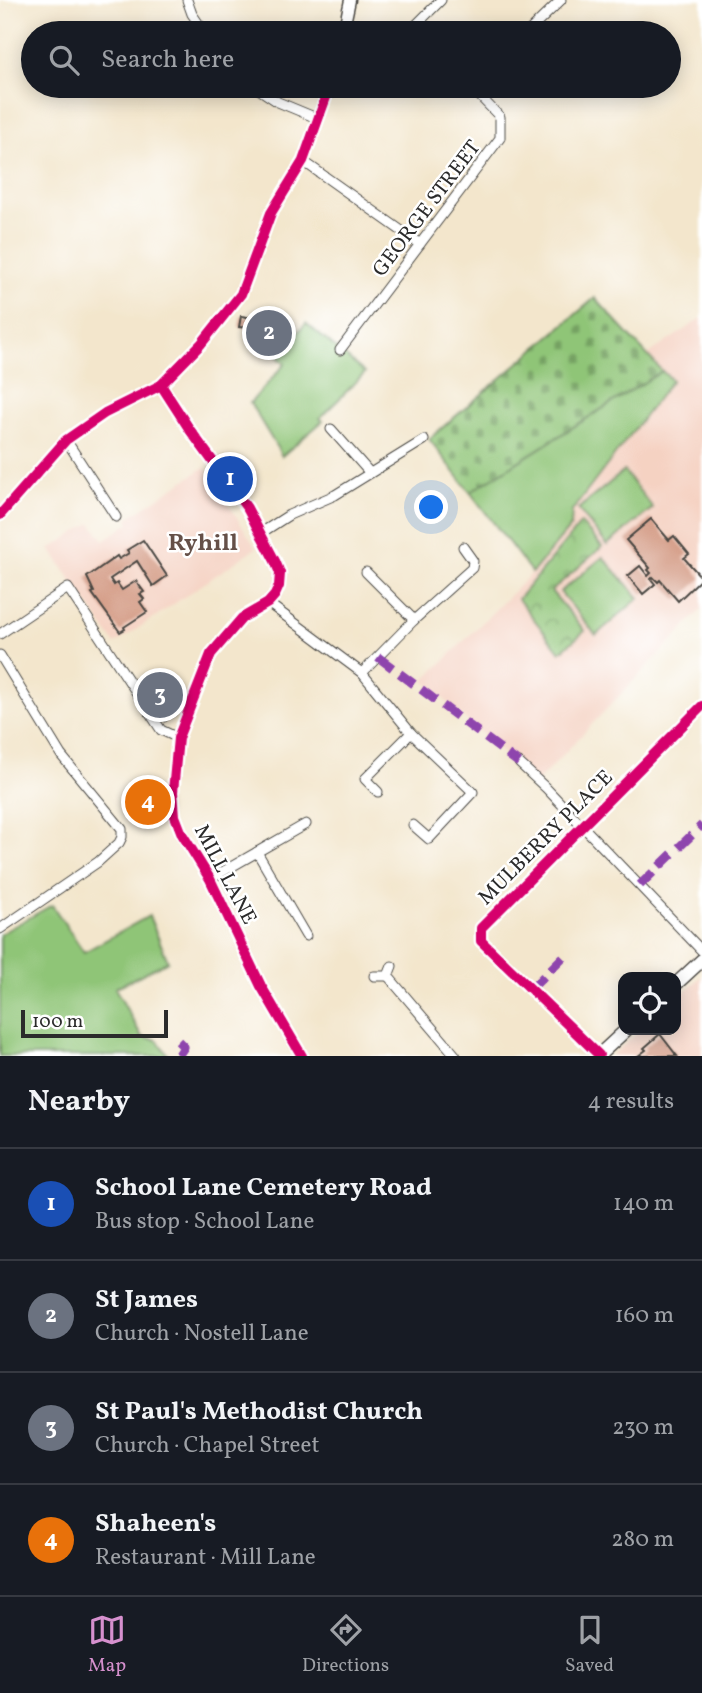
<!DOCTYPE html>
<html lang="en">
<head>
<meta charset="utf-8">
<style>
  :root { --surface:#171b24; --page:#242831; --text:#f1f3f6; --muted:#9ea1a6; --line:#363941; --accent:#d690ce }
  body { margin:0; font-family:Vollkorn,serif; background:var(--page); color:var(--text) }
  .controls { position:absolute; right:21px; bottom:21px; display:grid; overflow:hidden; border-radius:14px; box-shadow:0 4px 18px #0003 }
  .controls button { width:63px; height:63px; display:grid; place-items:center; padding:0; border:0; border-bottom:2px solid var(--line); background:var(--surface); color:var(--text); font:35px sans-serif }
  .scale { position:absolute; left:21px; bottom:18px; width:147px; box-sizing:border-box; padding-left:7px; border:4px solid #2b2b2b; border-top:0; font-size:19px; line-height:24px; white-space:nowrap; color:#2b2b2b; -webkit-text-stroke:5px #fff; paint-order:stroke }
  .you { position:absolute; left:432px; top:508px; width:24px; height:24px; margin:-18px; border:5px solid #fff; border-radius:50%; background:#1a73e8; box-shadow:0 0 0 10px #1a73e833 }
  .badge { display:grid; place-items:center; width:46px; height:46px; border-radius:50%; background:var(--accent); color:#fff; font-size:23px; font-weight:700 }
  .pin { position:absolute; translate:-50% -50%; border:4px solid #fff; box-shadow:0 2px 7px #0006 }
  .list { margin:0; padding:0; list-style:none }
  h2 { display:flex; justify-content:space-between; align-items:center; height:91px; margin:0; padding:0 28px; font-size:30px }
  h2 small { font-size:23px; font-weight:400; color:var(--muted) }
  .list li { display:grid; grid-template-columns:46px 1fr auto; gap:21px; align-items:center; box-sizing:border-box; height:112px; padding:0 28px; border-top:2px solid var(--line) }
  .list b { display:block; font-size:26px; white-space:nowrap }
  .list p { margin:0; font-size:23px; white-space:nowrap; color:var(--muted) }
  .list em { font-size:23px; font-style:normal; color:var(--muted) }
  .icon { flex:none; width:38px; height:38px; fill:none; stroke:currentColor; stroke-width:2; stroke-linecap:round; stroke-linejoin:round }
  .map { position:relative; flex:none; width:702px; height:1056px; overflow:hidden }
  .search { position:absolute; background:var(--surface); box-shadow:0 4px 18px #0003; left:21px; right:21px; top:21px; height:77px; display:flex; align-items:center; gap:18px; box-sizing:border-box; padding:0 24px; border-radius:38px; color:var(--muted); font-size:26px }
  .sheet { height:539px; background:var(--surface) }
  nav { display:flex; justify-content:space-around; align-items:center; box-sizing:border-box; height:98px; border-top:2px solid var(--line); background:var(--surface); font-size:19px; color:var(--muted) }
  nav a { display:grid; justify-items:center; gap:4px }
  nav .on { color:var(--accent) }
  .map>svg:first-child { display:block }
</style>
</head>
<body>
<div class="map">
<svg width="702" height="1056" viewBox="0 0 702 1056">
  <defs>
    <pattern id="cemetery-stones" width="16" height="16" patternUnits="userSpaceOnUse" patternTransform="scale(1.75)"><rect width="16" height="16" fill="#8fc577"/><path d="M2 7V4a2 2 0 0 1 4 0v3zM10 15v-3a2 2 0 0 1 4 0v3z" fill="#75a062"/></pattern>
    <pattern id="park-crowns" width="20" height="18" patternUnits="userSpaceOnUse" patternTransform="scale(1.75)"><rect width="20" height="18" fill="#8fc577"/><path d="M2 6a3 3 0 1 1 6 0M12 15a3 3 0 1 1 6 0" fill="none" stroke="#75a062"/></pattern>
  </defs>
  <rect width="100%" height="100%" fill="#fff"/>
  <filter id="ink" filterUnits="userSpaceOnUse"><feTurbulence type="fractalNoise" baseFrequency=".0143" numOctaves="2"/><feDisplacementMap in="SourceGraphic" scale="14" xChannelSelector="R" yChannelSelector="G"/><feConvolveMatrix kernelMatrix="1 2 1 2 8 2 1 2 1" color-interpolation-filters="sRGB"/></filter>
  <filter id="wash" filterUnits="userSpaceOnUse"><feTurbulence type="fractalNoise" baseFrequency=".00686" numOctaves="4" result="noise"/><feDisplacementMap in="SourceGraphic" scale="28" xChannelSelector="R" yChannelSelector="G"/><feGaussianBlur stdDeviation="1.57" result="paint"/><feColorMatrix in="noise" values="0 0 0 0 0 0 0 0 0 0 0 0 0 0 0 0 0 1.4 0 .05"/><feComposite in="paint" operator="in"/></filter>
  <g filter="url(#wash)">
    <rect width="100%" height="100%" fill="#f3e6cc"/>
    <g fill="#f5d2c2">
      <polygon points="702,318 702,609 536,783 424,681 532,573 571,526 572,511 672,380 647,355"/>
      <polygon points="205,467 256,548 115,644 50,549 91,523 104,540 130,523 128,518"/>
      <polygon points="702,976 702,1056 611,1056 641,1030 676,1030 676,999"/>
    </g>
    <g fill="#8fc577" stroke="#5d7851" stroke-width="2">
      <polygon points="306,323 365,373 320,418 323,421 282,456 250,403 285,364 277,356"/>
      <polygon points="662,371 672,380 572,511 571,526 532,573 470,492"/>
      <polygon points="624,471 653,508 607,545 578,509"/>
      <polygon points="603,557 639,598 596,635 560,592"/>
      <polygon points="52,905 84,952 149,916 168,961 115,988 142,1037 157,1040 168,1055 167,1056 0,1056 0,934"/>
    </g>
    <polygon fill="url(#cemetery-stones)" stroke="#5d7851" stroke-width="2" points="595,298 662,371 470,492 429,439"/>
    <polygon fill="url(#park-crowns)" stroke="#5d7851" stroke-width="2" points="581,523 602,547 551,591 585,631 560,652 518,599"/>
    <g id="blocks">
      <g fill="#d1957e">
        <polygon points="241,316 265,320 264,327 289,330 288,340 283,339 282,347 271,345 272,340 249,336 250,328 239,327"/>
        <polygon points="651,519 669,540 674,536 689,554 684,558 702,578 678,601 660,580 658,582 653,577 651,579 655,584 643,594 628,576 640,566 648,576 651,573 648,570 650,568 626,540"/>
        <polygon points="143,540 167,576 153,586 137,561 110,579 114,585 117,583 122,590 136,581 144,592 140,594 144,599 140,602 147,612 124,627 125,629 120,632 92,593 94,592 87,577 117,556 119,559 129,553 127,550"/>
        <polygon points="158,675 177,706 175,708 178,713 165,721 143,684"/>
        <polygon points="660,1034 677,1056 638,1056 646,1050 644,1048"/>
      </g>
    </g>
  </g>
  <g filter="url(#ink)">
    <use href="#blocks" fill-opacity="0" stroke="#494743" stroke-width="2"/>
    <g fill="none" stroke-linecap="round" stroke-linejoin="round">
      <g stroke="#494743" stroke-width="11">
        <g id="minor">
          <polyline points="187,0 192,14 205,33"/>
          <polyline points="408,33 441,0"/>
          <polyline points="527,33 561,0"/>
          <polyline points="254,86 278,102 319,119"/>
          <polyline points="328,95 348,86"/>
          <polyline points="303,161 420,244"/>
          <polyline points="340,350 500,138 500,117 470,86"/>
          <polyline points="331,429 370,473"/>
          <polyline points="66,440 116,517"/>
          <polyline points="261,533 289,515 335,495 424,440"/>
          <polyline points="366,572 414,620"/>
          <polyline points="268,603 362,673 411,733 473,792 429,839 413,825"/>
          <polyline points="0,634 68,588 161,730 178,738"/>
          <polyline points="0,655 61,755 122,829 122,837 119,843 98,862 0,929"/>
          <polyline points="362,673 414,620 472,568 473,561 463,547"/>
          <polyline points="519,763 546,788 702,951"/>
          <polyline points="378,792 365,779 411,733"/>
          <polyline points="257,852 306,936"/>
          <polyline points="210,879 306,824"/>
          <polyline points="374,976 388,976 392,966"/>
          <polyline points="388,976 456,1056"/>
          <polyline points="599,1055 481,941 481,928 702,706"/>
        </g>
      </g>
      <g stroke="#494743" stroke-width="13">
        <g id="tertiary">
          <polyline points="343,33 350,0"/>
          <polyline points="161,385 190,430 247,508 275,561 280,573 279,586 275,595 268,603 242,618 211,654 178,738 173,792 175,816 182,834 210,879 261,986 302,1056"/>
          <polyline points="0,515 66,440 105,413 161,385 201,344 241,294 271,213 303,161 330,86"/>
        </g>
      </g>
      <g stroke="#494743" stroke-width="15">
        <g id="secondary">
          <polyline points="676,984 702,960"/>
          <polyline points="598,1056 626,1030"/>
        </g>
      </g>
      <use href="#minor" stroke="#fff" stroke-width="9"/>
      <use href="#tertiary" stroke="#fff" stroke-width="10"/>
      <use href="#secondary" stroke="#fff" stroke-width="12"/>
      <g stroke="#8e44ad" stroke-width="9" stroke-dasharray="18 9" stroke-linecap="butt">
        <polyline points="378,657 519,763"/>
        <polyline points="640,885 702,825"/>
        <polyline points="531,989 568,952"/>
        <polyline points="178,1041 184,1047 178,1056"/>
      </g>
      <g stroke="#fff" stroke-width="15">
        <g id="cycleway">
          <polyline points="161,385 190,430 247,508 275,561 280,573 279,586 275,595 268,603 242,618 211,654 178,738 173,792 175,816 182,834 210,879 261,986 302,1056"/>
          <polyline points="0,515 66,440 105,413 161,385 201,344 241,294 271,213 303,161 330,86"/>
          <polyline points="599,1055 481,941 481,928 702,706"/>
        </g>
      </g>
      <use href="#cycleway" stroke="#d6006c" stroke-width="10"/>
    </g>
  </g>
  <g text-anchor="middle" stroke-width="5" stroke-linejoin="round" paint-order="stroke">
    <g font-size="21" fill="#2b2b2b" stroke="#fff">
      <text transform="translate(426 208) rotate(-53)" y="7">GEORGE STREET</text>
      <text transform="translate(545 837) rotate(-45)" y="7">MULBERRY PLACE</text>
      <text transform="translate(226 874) rotate(62)" y="7">MILL LANE</text>
    </g>
    <g font-size="24" font-weight="bold" fill="#655048" stroke="#fff">
      <text x="203" y="550">Ryhill</text>
    </g>
  </g>
</svg>
<div class="controls">
<button><svg class="icon" aria-label="locate" viewBox="0 0 24 24"><circle cx="12" cy="12" r="6"/><path d="M12 2v4M12 18v4M2 12h4M18 12h4"/></svg></button>
</div>
<div class="scale">100 m</div>
<div class="you"></div>
<div class="pin badge" style="left:230px;top:479px;background:#1a4fb4">1</div>
<div class="pin badge" style="left:269px;top:333px;background:#6b7280">2</div>
<div class="pin badge" style="left:160px;top:695px;background:#6b7280">3</div>
<div class="pin badge" style="left:148px;top:802px;background:#e8710a">4</div>
<div class="search"><svg class="icon" aria-label="search" viewBox="0 0 24 24"><circle cx="10" cy="10" r="6"/><path d="M15 15l6 6"/></svg>Search here</div>
</div>
<section class="sheet">
<h2>Nearby<small>4 results</small></h2>
<ul class="list">
<li><span class="badge" style="background:#1a4fb4">1</span><div><b>School Lane Cemetery Road</b><p>Bus stop · School Lane</p></div><em>140 m</em></li>
<li><span class="badge" style="background:#6b7280">2</span><div><b>St James</b><p>Church · Nostell Lane</p></div><em>160 m</em></li>
<li><span class="badge" style="background:#6b7280">3</span><div><b>St Paul's Methodist Church</b><p>Church · Chapel Street</p></div><em>230 m</em></li>
<li><span class="badge" style="background:#e8710a">4</span><div><b>Shaheen's</b><p>Restaurant · Mill Lane</p></div><em>280 m</em></li>
</ul>
</section>
<nav>
<a class="on"><svg class="icon" aria-label="map" viewBox="0 0 24 24"><path d="M3 6l6-2 6 2 6-2v14l-6 2-6-2-6 2zM9 4v14M15 6v14"/></svg>Map</a>
<a><svg class="icon" aria-label="directions" viewBox="0 0 24 24"><path d="M12 3l9 9-9 9-9-9zM9 14v-3h6M13 9l2 2-2 2"/></svg>Directions</a>
<a><svg class="icon" aria-label="saved" viewBox="0 0 24 24"><path d="M7 4h10v16l-5-4-5 4z"/></svg>Saved</a>
</nav>
</body>
</html>
